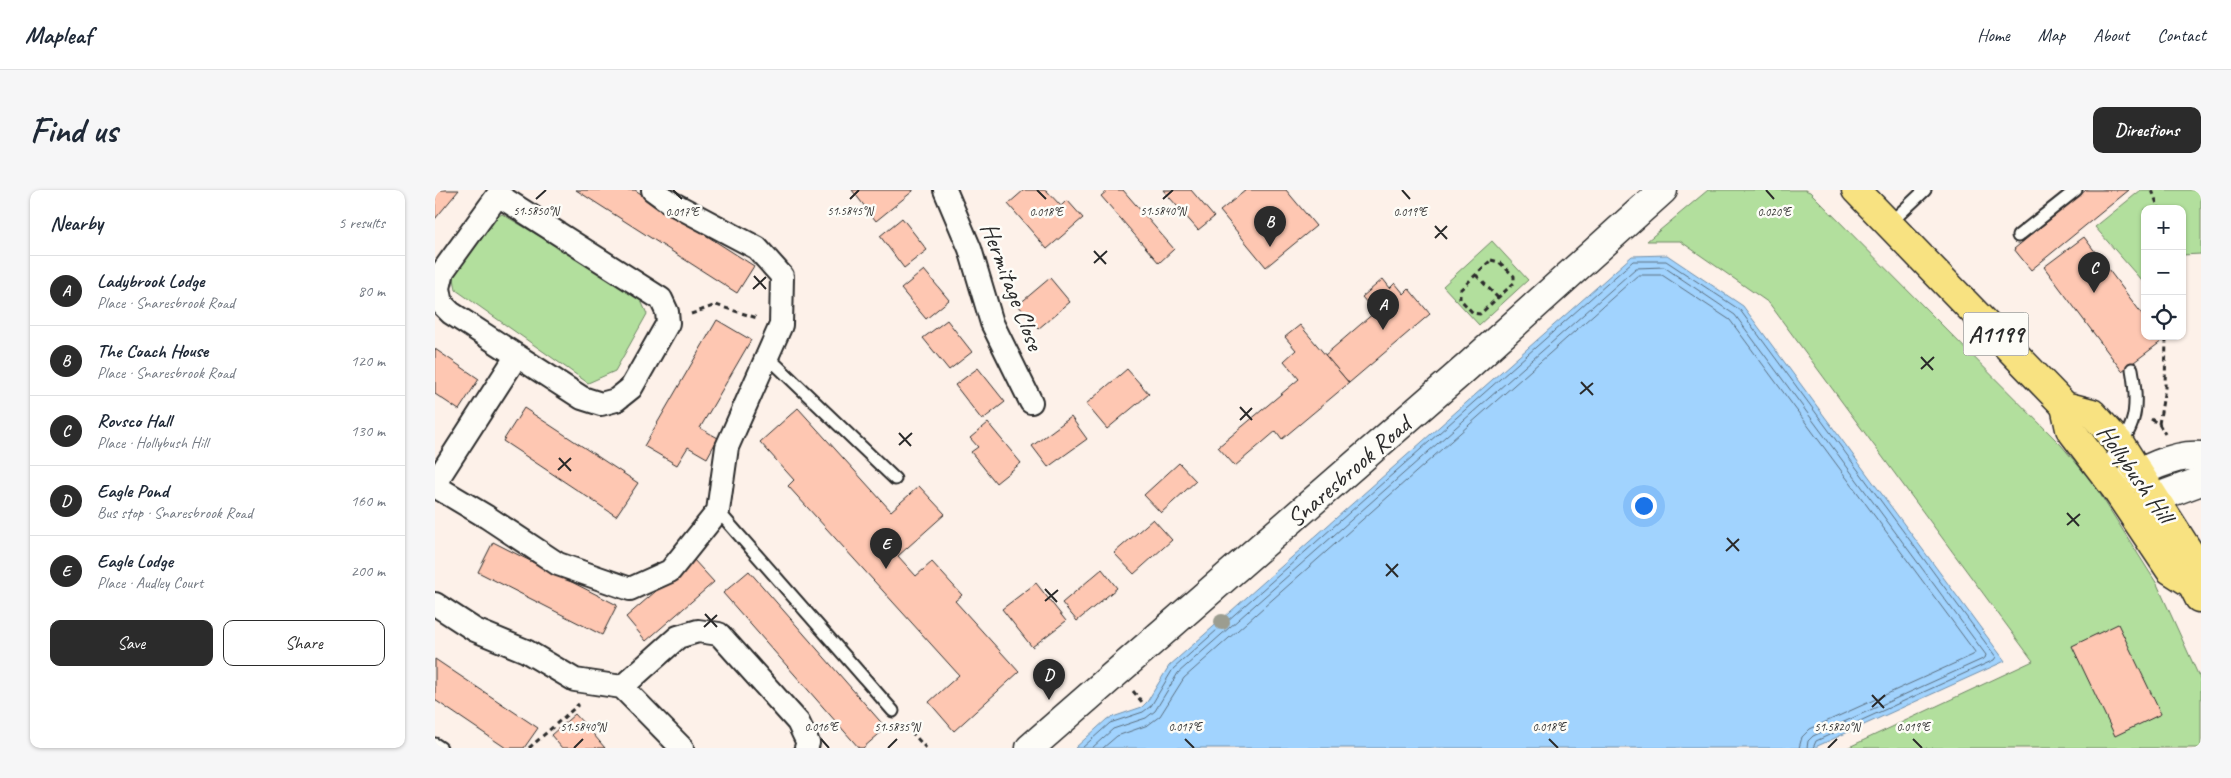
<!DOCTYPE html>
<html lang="en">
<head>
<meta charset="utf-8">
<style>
  :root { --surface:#fff; --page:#f6f6f7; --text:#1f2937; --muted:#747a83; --line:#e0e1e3; --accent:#2b2b2b }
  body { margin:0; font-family:Caveat,sans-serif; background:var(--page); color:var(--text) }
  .controls { position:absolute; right:15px; top:15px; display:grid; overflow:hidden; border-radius:10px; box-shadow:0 1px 4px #0004 }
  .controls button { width:45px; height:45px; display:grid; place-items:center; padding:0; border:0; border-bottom:1px solid var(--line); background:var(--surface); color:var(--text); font:25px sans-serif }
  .you { position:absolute; left:1208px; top:315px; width:18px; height:18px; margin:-12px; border:4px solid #fff; border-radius:50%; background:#1a73e8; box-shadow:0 0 0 8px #1a73e833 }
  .badge { display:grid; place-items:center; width:32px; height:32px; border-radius:50%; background:var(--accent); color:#fff; font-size:16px; font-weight:700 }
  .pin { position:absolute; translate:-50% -41px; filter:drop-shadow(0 1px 2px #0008) }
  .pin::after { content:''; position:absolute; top:26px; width:18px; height:15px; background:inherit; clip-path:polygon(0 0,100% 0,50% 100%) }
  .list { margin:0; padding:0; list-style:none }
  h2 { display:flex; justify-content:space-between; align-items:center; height:65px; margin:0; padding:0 20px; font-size:21px }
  h2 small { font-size:16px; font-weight:400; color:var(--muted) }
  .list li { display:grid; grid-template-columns:32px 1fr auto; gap:15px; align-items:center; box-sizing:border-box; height:70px; padding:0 20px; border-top:1px solid var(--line) }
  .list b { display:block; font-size:19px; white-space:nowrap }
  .list p { margin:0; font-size:16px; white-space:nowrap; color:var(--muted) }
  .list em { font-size:16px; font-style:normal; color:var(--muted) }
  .actions { display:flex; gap:10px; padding:15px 20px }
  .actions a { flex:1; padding:11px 0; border:1px solid var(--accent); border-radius:10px; text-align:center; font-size:18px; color:var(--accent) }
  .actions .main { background:var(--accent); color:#fff }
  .icon { flex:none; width:28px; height:28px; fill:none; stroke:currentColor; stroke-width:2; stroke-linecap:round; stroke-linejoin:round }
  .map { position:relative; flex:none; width:1766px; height:558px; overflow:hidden; border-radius:10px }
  header { display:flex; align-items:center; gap:30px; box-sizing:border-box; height:70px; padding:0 25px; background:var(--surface); border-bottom:1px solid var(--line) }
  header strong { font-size:24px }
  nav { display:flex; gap:28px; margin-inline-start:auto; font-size:18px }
  .intro { display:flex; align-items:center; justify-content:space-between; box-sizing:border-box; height:120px; padding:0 30px }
  h1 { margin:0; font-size:35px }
  .button { padding:12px 22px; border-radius:10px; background:var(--accent); color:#fff; font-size:18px; font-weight:700 }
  main { display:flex; gap:30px; padding:0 30px }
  aside { flex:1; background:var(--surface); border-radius:10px; box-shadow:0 1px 4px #0004 }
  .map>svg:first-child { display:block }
</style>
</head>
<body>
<header>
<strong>Mapleaf</strong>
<nav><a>Home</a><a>Map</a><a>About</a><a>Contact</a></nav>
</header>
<div class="intro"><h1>Find us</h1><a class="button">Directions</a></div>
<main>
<aside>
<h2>Nearby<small>5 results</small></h2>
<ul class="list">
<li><span class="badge">A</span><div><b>Ladybrook Lodge</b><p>Place · Snaresbrook Road</p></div><em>80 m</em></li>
<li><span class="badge">B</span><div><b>The Coach House</b><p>Place · Snaresbrook Road</p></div><em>120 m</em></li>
<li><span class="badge">C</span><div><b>Rovsco Hall</b><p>Place · Hollybush Hill</p></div><em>130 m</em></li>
<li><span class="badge">D</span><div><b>Eagle Pond</b><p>Bus stop · Snaresbrook Road</p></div><em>160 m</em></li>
<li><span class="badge">E</span><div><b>Eagle Lodge</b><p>Place · Audley Court</p></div><em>200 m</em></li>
</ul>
<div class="actions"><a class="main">Save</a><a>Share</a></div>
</aside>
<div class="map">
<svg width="1766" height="558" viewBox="0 0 1766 558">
  <rect width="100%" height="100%" fill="#fdf1e9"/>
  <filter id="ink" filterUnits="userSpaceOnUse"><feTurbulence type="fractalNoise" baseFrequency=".02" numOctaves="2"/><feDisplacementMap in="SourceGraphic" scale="10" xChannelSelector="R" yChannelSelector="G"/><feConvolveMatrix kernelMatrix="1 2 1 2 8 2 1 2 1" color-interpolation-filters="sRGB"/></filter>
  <g filter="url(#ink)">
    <g fill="#b2df9d" stroke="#6e8564">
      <polygon points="1273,0 1370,0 1375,2 1626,255 1658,293 1722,394 1766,491 1766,558 1412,558 1598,471 1334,113 1245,51 1212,51"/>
      <polygon points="1706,0 1765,0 1766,2 1766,64 1747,65 1747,19 1710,19 1710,89 1707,91 1660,37"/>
      <polygon points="67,24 203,104 212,124 180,181 153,193 21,100 18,82 49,35"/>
      <polygon points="1057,51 1093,90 1044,135 1008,96"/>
    </g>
    <polygon fill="#a1d3fe" stroke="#7290aa" points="1232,65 1308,116 1570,471 1378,558 640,558 672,529 707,517 712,512 734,476 1197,66"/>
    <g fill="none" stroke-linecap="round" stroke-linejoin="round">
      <g stroke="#5a6e7f" stroke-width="1">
        <polyline points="647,558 675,533 708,522 716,516 738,479 1198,71 1231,71 1305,120 1561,467 1559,470 1381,551 1378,558"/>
        <polyline points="657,558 678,539 711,528 720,521 743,483 1201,78 1229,77 1300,125 1551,465 1550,468 1378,546 1373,551 1372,558"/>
        <polyline points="668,558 682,546 713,535 725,526 749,488 1203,85 1227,85 1295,130 1540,462 1538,465 1375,539 1367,547 1364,558"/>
      </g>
    </g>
    <g fill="#fec7b2" stroke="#2b2b2b">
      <polygon points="0,0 24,0 0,29"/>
      <polygon points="141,0 200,0 319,76 302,103"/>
      <polygon points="417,0 478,0 478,1 441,31"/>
      <polygon points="589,0 611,0 626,16 632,10 648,28 612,59 573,14"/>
      <polygon points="673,0 688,0 739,59 724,73 666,6"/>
      <polygon points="728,0 756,0 779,27 763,40"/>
      <polygon points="811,0 851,0 881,36 831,77 785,21"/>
      <polygon points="1651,0 1694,0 1596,80 1579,59"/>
      <polygon points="467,28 492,60 469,78 445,46"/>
      <polygon points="1649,47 1710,128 1710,146 1723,146 1727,151 1687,181 1609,77"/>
      <polygon points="489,80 514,110 491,129 466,99"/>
      <polygon points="615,88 635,112 603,139 583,115"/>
      <polygon points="948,89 955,98 960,93 969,104 974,99 995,124 914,193 890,165 940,122 927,107"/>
      <polygon points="282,130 316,150 265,238 283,248 272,268 253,257 242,275 209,256"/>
      <polygon points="512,130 537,162 514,180 488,148"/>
      <polygon points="865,135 914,193 847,249 841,241 800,276 783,257 864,189 849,171 861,160 850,147"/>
      <polygon points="0,159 44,189 24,220 0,204"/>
      <polygon points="543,178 570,212 547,230 520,195"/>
      <polygon points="692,179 714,204 672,239 651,214"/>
      <polygon points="89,218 203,293 181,326 68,251"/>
      <polygon points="363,218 456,321 484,296 510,324 463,366 481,386 497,372 527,405 520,411 584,482 519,541 494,512 524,485 353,296 359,290 325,252"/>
      <polygon points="636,227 652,249 613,277 597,256"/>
      <polygon points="553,233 586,273 561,293 536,262 543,257 535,248"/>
      <polygon points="744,273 761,291 726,323 709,305"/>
      <polygon points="718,329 737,350 699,384 679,363"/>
      <polygon points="58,352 182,415 167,445 43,382"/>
      <polygon points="258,369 279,392 211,451 191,427"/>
      <polygon points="667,379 682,398 642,431 627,413"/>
      <polygon points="314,381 451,538 428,558 424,558 288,403"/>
      <polygon points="601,393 631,431 597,457 567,419"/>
      <polygon points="1683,434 1726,524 1680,546 1637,456"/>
      <polygon points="0,469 103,538 89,558 71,558 0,510"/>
      <polygon points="140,524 159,545 170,558 127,558 116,545"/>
    </g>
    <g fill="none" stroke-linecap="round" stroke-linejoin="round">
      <g stroke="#2b2b2b" stroke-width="15">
        <g id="lane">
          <polyline points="1454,34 1490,0"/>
          <polyline points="1583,46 1641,0"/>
          <polyline points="332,166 460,289"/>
          <path d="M1667,280C1697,240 1706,230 1697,179"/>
          <polyline points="283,321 458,521"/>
          <polyline points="0,554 6,558"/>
        </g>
      </g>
      <g stroke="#2b2b2b" stroke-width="26">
        <g id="street">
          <polyline points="510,0 535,59 557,133 596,212"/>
          <polygon points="63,5 226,109 232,122 233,133 196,198 181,210 166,214 147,208 16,123 7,114 4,98 8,81"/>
          <polyline points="0,293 81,167"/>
          <polyline points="0,296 52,327 123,374 195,399 235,381 283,321 292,257 346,135 347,86 322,58 233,11 218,0"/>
          <polyline points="0,414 40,440 91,461 140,490 187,497 247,558"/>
          <polyline points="187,497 243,447 263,441 284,444 363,532 373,553 371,558"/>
        </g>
      </g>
      <g stroke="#2b2b2b" stroke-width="31">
        <g id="secondary">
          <path d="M1684,295C1705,281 1740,263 1766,266"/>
          <polyline points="1699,319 1720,308 1766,291"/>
          <polyline points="595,558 1032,177 1228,0"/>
        </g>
      </g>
      <g stroke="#2b2b2b" stroke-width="31">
        <g id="primary">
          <polyline points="1421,0 1630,216 1657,223 1686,255 1756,365 1760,399"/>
          <polyline points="1630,216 1635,239 1680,298 1735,380 1757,394 1764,408"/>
        </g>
      </g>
      <g stroke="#2b2b2b" stroke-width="3" stroke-dasharray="5 4" stroke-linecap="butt">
        <polyline points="1717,0 1724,19"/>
        <polygon points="1056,70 1064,72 1079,86 1079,93 1045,124 1038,123 1025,109 1025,100"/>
        <polyline points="1041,85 1064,109"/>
        <polyline points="256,124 281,115 322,128"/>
        <polyline points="1716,229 1724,234 1730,244"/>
        <polyline points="1724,234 1730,198 1731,146"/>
        <polyline points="698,501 707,512"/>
        <polyline points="470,535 491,558"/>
        <polyline points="94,558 144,514"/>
      </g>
      <use href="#lane" stroke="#fdfcf7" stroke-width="11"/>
      <use href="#street" stroke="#fdfcf7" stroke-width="22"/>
      <use href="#secondary" stroke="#fdfcf7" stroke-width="28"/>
      <use href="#primary" stroke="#f8e281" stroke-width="28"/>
    </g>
    <circle fill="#9c9d90" cx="787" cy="432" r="8"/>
  </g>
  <path fill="none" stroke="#2b2b2b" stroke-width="2" d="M238,0L247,9M602,0L611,9M967,0L975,9M1331,0L1339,9M101,9L111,0M415,9L424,0M728,9L738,0M1000,36L1012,49M1000,48L1012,36M659,61L671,74M659,73L672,61M319,86L331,99M318,99L331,87M1486,167L1498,180M1486,179L1499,167M1146,192L1158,205M1145,204L1158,193M805,217L817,230M805,230L817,218M464,243L476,256M464,255L477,243M124,268L136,281M123,280L136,268M1632,323L1644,336M1632,335L1645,324M1292,348L1304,361M1291,361L1304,349M951,374L963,387M951,386L963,374M610,399L622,412M610,411L623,400M270,424L282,437M269,437L282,425M1437,505L1449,518M1437,517L1450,505M386,549L394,558M750,549L759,558M1114,549L1123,558M1478,549L1487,558M139,558L148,549M453,558L462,549M1393,558L1402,549"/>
  <g text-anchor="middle" stroke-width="5" stroke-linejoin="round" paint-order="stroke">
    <rect fill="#fdfcf7" stroke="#6a6a68" stroke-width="1" x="1528.5" y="122.5" width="65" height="43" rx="4"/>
    <g font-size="24" font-weight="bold" fill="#2b2b2b">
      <text x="1561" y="152">A1199</text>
    </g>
    <g font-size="25" fill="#2b2b2b" stroke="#fdfcf7">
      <text transform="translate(578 96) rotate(69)" y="9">Hermitage Close</text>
      <text transform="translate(913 281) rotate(-41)" y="9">Snaresbrook Road</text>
      <text transform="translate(1701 283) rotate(55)" y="9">Hollybush Hill</text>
    </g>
  </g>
  <g font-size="12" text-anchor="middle" fill="#2b2b2b" stroke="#fdfcf7" stroke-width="5" stroke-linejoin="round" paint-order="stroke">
    <text x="101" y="25">51.5850°N</text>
    <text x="415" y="25">51.5845°N</text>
    <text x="728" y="25">51.5840°N</text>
    <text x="611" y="26">0.018°E</text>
    <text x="975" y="26">0.019°E</text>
    <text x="247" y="26">0.017°E</text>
    <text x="1339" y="26">0.020°E</text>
    <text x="386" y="541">0.016°E</text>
    <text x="750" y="541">0.017°E</text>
    <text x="1114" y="541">0.018°E</text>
    <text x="1478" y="541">0.019°E</text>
    <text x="148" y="541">51.5840°N</text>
    <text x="462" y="541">51.5835°N</text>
    <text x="1402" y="541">51.5820°N</text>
  </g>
</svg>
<div class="controls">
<button>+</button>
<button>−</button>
<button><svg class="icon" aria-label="locate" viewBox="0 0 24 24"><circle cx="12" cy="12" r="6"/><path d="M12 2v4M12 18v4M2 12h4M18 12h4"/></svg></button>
</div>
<div class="you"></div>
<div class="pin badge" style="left:948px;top:140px">A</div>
<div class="pin badge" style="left:835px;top:57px">B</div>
<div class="pin badge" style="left:1659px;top:103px">C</div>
<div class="pin badge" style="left:614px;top:510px">D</div>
<div class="pin badge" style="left:451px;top:379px">E</div>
</div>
</main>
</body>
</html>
